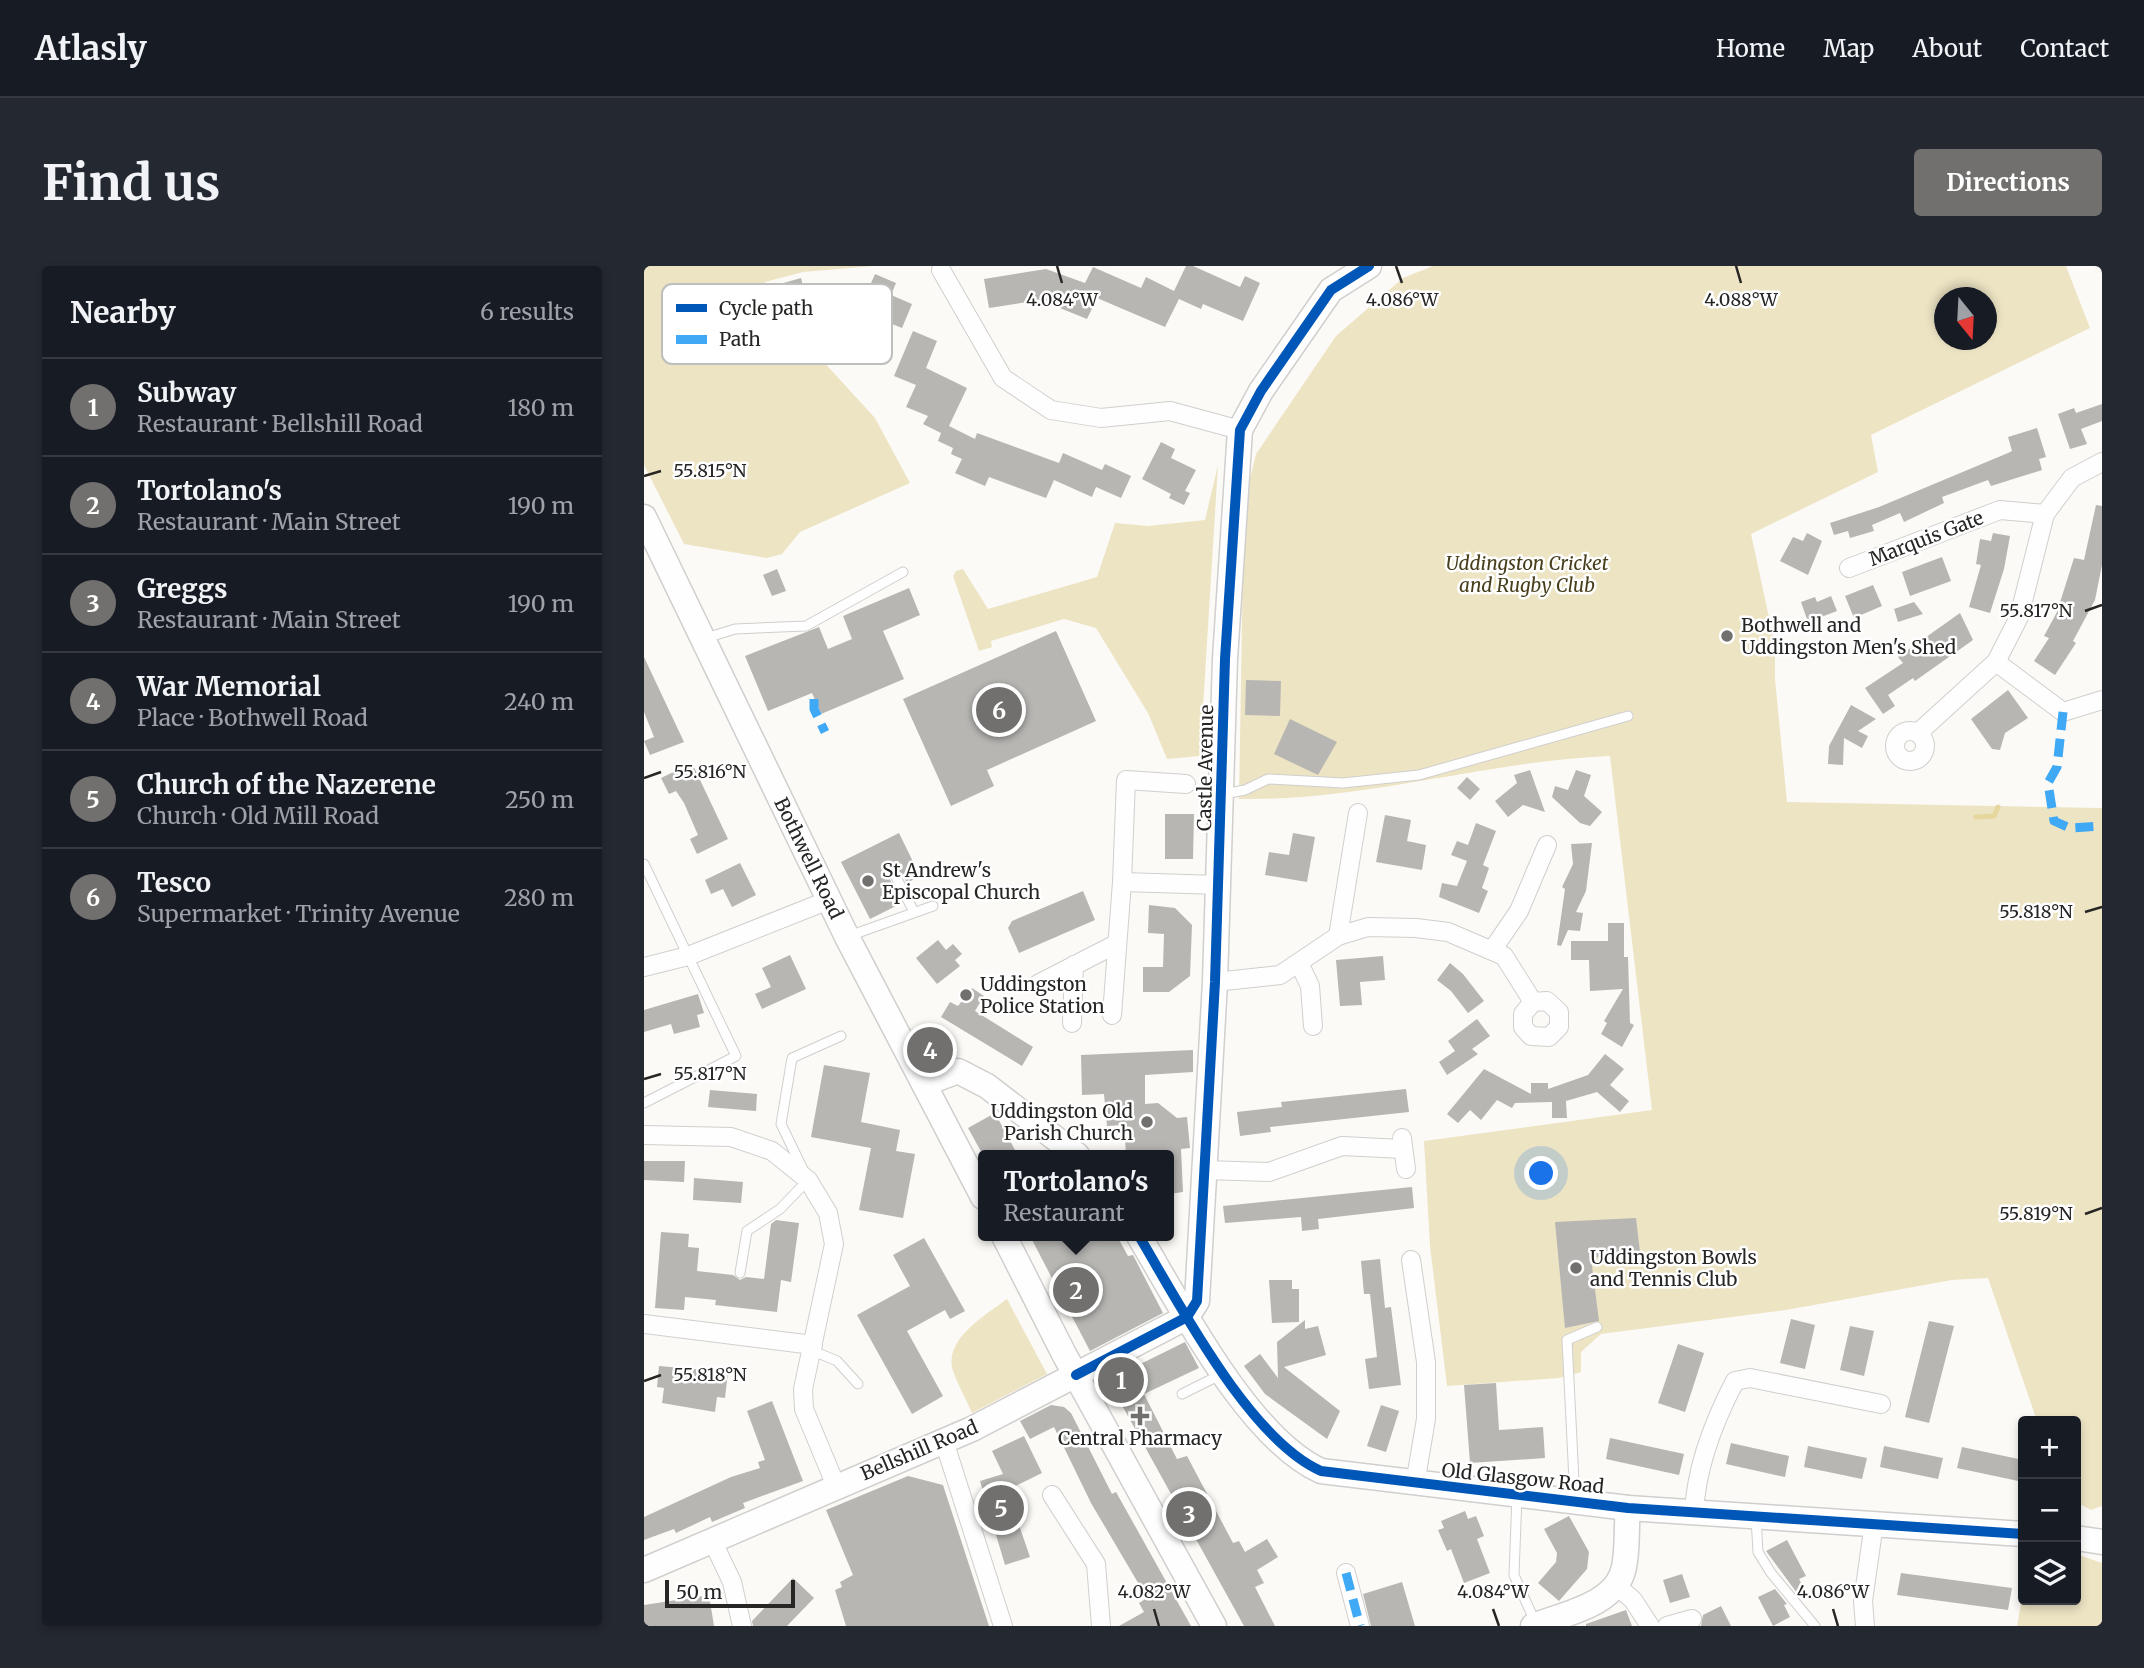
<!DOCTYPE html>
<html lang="en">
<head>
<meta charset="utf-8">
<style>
  :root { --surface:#171b24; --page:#242831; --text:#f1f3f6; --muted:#9ea1a6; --line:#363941; --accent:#72706e }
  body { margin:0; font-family:Merriweather,serif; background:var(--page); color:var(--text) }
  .controls { position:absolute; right:21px; bottom:21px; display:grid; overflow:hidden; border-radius:7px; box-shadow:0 4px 10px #0003 }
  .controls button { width:63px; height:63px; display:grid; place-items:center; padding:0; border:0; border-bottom:2px solid var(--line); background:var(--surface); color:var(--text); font:35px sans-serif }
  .compass { position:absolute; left:1290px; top:21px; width:63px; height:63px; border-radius:50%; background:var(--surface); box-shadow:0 4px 10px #0003; rotate:162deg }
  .scale { position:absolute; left:21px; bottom:18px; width:130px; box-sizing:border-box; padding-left:7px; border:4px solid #272624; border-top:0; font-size:19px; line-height:24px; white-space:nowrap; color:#272624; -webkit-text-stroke:5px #fff; paint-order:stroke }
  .you { position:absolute; left:898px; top:908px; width:24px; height:24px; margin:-18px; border:5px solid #fff; border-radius:50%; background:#1a73e8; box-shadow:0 0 0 10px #1a73e833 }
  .badge { display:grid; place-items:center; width:46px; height:46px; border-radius:50%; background:var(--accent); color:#fff; font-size:23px; font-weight:700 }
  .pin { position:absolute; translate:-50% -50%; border:4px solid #fff; box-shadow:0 2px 7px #0006 }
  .popup { position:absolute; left:334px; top:884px; width:196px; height:91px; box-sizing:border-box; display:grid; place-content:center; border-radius:7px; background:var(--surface); filter:drop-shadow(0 2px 5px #0005); font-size:23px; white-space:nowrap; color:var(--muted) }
  .popup b { font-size:26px; color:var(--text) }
  .popup::after { content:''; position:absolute; left:50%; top:100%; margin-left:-14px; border:14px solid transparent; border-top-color:var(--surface) }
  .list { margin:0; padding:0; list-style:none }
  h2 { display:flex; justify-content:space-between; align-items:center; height:91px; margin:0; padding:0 28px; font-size:30px }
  h2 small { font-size:23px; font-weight:400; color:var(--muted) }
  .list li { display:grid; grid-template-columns:46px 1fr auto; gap:21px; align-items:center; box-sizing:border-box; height:98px; padding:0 28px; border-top:2px solid var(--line) }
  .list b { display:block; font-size:26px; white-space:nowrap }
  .list p { margin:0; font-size:23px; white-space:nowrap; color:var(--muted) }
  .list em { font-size:23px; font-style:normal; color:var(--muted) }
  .icon { flex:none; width:38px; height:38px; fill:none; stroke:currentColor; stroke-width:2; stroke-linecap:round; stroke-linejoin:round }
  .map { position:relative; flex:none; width:1458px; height:1360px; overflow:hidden; border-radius:7px }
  header { display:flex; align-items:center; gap:42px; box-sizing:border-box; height:98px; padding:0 35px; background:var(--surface); border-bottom:2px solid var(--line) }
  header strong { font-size:33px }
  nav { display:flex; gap:38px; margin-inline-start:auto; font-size:24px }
  .intro { display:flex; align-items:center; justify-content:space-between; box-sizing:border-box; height:168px; padding:0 42px }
  h1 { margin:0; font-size:49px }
  .button { padding:18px 32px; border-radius:7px; background:var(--accent); color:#fff; font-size:24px; font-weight:700 }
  main { display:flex; gap:42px; padding:0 42px }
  aside { flex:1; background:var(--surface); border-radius:7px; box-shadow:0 4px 10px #0003 }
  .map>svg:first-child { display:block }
</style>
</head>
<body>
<header>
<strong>Atlasly</strong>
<nav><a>Home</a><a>Map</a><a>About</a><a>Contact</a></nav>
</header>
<div class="intro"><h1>Find us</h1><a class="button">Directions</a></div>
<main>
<aside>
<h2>Nearby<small>6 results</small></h2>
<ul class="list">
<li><span class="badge">1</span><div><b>Subway</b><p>Restaurant · Bellshill Road</p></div><em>180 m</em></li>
<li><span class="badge">2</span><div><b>Tortolano's</b><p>Restaurant · Main Street</p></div><em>190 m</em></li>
<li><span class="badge">3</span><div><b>Greggs</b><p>Restaurant · Main Street</p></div><em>190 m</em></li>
<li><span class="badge">4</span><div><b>War Memorial</b><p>Place · Bothwell Road</p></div><em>240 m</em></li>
<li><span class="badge">5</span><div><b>Church of the Nazerene</b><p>Church · Old Mill Road</p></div><em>250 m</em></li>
<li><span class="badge">6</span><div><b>Tesco</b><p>Supermarket · Trinity Avenue</p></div><em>280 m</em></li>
</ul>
</aside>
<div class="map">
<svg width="1458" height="1360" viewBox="0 0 1458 1360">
  <rect width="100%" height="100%" fill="#fcfaf7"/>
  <g fill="#ede4c4" fill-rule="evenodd">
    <polygon points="0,0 229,0 159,6 121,16 137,71 166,81 231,152 266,217 156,266 138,288 123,292 40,278 0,199"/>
    <path d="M789,0H1422L1446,62L1227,169L1234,206L1107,268L1131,379V413L1143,536L1458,542V1240L1447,1244L1432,1236V1155H1393L1344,1012L1308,1014L1142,1044L957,1068L937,1086V1106L915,1112L803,1120L786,980L780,875L1008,844L966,490C842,495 720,535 595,533L600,237L612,188L692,70L759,12ZM1300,32H1342V74H1300Z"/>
    <polygon points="574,199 556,490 523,493 504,447 452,362 420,353 347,375 348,381 335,385 309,310 312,305 319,303 344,343 453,311 471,257 504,260 561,254"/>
    <path d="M363,1033L403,1108L328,1147C322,1133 314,1119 309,1105C299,1073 342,1049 363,1033Z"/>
    <polygon points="1432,1288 1458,1297 1458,1360 1373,1360 1379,1325 1379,1334 1432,1334"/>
  </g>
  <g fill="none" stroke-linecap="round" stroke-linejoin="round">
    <polyline stroke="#e6d79e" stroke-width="5" points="1332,551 1350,550 1354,541"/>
  </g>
  <g fill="#b7b6b3">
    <polygon points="542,0 549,0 596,21 601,10 616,17 599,55 559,38 557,43 535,33 521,61 453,32 443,53 396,34 345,42 340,13 402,3 441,17 449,1 497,22 502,11 530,25"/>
    <polygon points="231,8 252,17 247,29 268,38 258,62 215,45"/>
    <polygon points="157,12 162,31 196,21 200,36 181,42 183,47 166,52 164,43 151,47 147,34 134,38 129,20"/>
    <polygon points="269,65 293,75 282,102 323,122 305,160 331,173 333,167 415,197 419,187 458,204 461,198 487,210 477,232 452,221 448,231 410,214 402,232 345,211 341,220 311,207 318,193 307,188 309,182 294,175 297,167 279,158 284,150 262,141 272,119 250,110"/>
    <polygon points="1458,138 1458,155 1437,163 1443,178 1426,183 1414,148 1430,142 1432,147"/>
    <polygon points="1393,162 1402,191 1395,193 1398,204 1347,220 1344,214 1298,231 1300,237 1260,256 1256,247 1228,259 1230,265 1206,272 1204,265 1190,269 1186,257 1235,241 1364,187 1368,185 1364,171"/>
    <polygon points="517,176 531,183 527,192 552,204 541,225 546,227 540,239 525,232 527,228 498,213"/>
    <polygon points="1452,239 1458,240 1458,299 1451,334 1429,375 1432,377 1411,409 1390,395 1405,372 1400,370 1413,346 1430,292 1440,294"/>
    <polygon points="1163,267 1178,275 1164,309 1136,295 1149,271 1159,275"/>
    <polygon points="1349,267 1366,270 1360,303 1346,347 1325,341 1337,299 1332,298 1336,273 1347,275"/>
    <polygon points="1298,291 1307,315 1266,330 1258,306"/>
    <polygon points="133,303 142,325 128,330 119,309"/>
    <polygon points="1229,319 1238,340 1210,352 1201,330"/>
    <polygon points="265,322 276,349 239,365 260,413 177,448 168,427 124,445 101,390 175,361 184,383 208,373 199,350"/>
    <polygon points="1187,330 1193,345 1164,356 1157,336 1171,331 1173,336"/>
    <polygon points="1270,336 1279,348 1254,356 1250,343"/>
    <polygon points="1316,347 1329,374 1271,415 1269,412 1244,429 1251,440 1239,448 1221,422 1259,397 1254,391"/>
    <polygon points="412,365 452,455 343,504 350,520 307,540 259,433"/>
    <polygon points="0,391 40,476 6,489 0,475 10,471 0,446"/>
    <polygon points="602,414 637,415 636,450 601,449"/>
    <polygon points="1364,424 1384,452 1361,467 1356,484 1348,483 1327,453"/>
    <polygon points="1207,439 1232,453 1214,465 1224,470 1218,482 1200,472 1199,499 1184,498 1185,480"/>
    <polygon points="646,453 693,476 674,509 630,488"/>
    <polygon points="48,497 84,573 53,588 46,573 54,569 40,537 32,525 25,528 17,512"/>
    <polygon points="886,504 901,546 879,539 864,551 851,535 873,517 870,509"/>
    <polygon points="932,504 947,509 940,530 958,546 946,560 936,557 908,531 911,520 924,524"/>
    <polygon points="823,511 836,523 826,534 813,522"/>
    <polygon points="521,548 550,548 549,593 521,593"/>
    <polygon points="741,549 767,554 763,575 782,579 778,604 732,596"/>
    <polygon points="832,557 852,565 839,599 845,602 838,622 844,625 835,647 795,631 798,617 813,620 823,595 807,589 813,575 824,579"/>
    <polygon points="255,567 276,610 263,617 256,606 248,605 245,611 250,623 246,625 254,639 226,653 197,596"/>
    <polygon points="649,567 671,571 663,616 621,609 625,586 645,589"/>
    <polygon points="948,577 942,625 932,646 939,647 936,665 924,664 917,680 913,679 921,623 918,621 929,598 927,578"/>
    <polygon points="96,597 112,629 88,641 79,623 67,628 61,614"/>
    <polygon points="439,625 451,654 375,687 364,662 368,655"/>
    <polygon points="505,639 531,642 548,659 546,710 525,726 499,726 499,701 519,701 520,668 504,667"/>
    <polygon points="964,657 980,657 980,691 984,691 986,757 990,759 978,781 957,768 963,757 960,755 979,723 946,725 945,694 927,694 927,675 964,675"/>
    <polygon points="294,674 302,684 309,678 318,688 311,694 316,700 293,718 272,692"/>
    <polygon points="146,689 162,723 118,743 111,728 127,721 118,702"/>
    <polygon points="739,690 741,714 716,716 718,739 696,740 692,694"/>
    <polygon points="806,697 819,708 840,735 824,747 807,725 793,714"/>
    <polygon points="328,722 340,730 331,745 389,781 378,800 297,751 306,736 314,740"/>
    <polygon points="54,728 60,747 53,749 56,761 30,768 27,758 0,766 0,744"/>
    <polygon points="833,753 846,770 828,783 834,788 803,809 795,796 811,785 804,775"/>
    <polygon points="549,784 549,806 501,809 501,838 514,837 533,852 543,851 546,882 537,883 539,926 525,928 525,889 482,888 480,859 463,860 460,828 438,829 437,789"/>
    <polygon points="961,788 980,803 966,819 985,835 976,846 953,826 922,835 923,852 908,852 908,836 871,837 868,842 853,834 837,854 826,844 814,857 803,848 840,803 887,828 887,817 904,817 904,823 944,809"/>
    <polygon points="180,799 226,807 217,856 256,864 252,885 271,888 259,952 215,944 227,882 167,871"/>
    <polygon points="762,823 765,846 626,861 627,866 596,870 593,846 638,841 637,836"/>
    <polygon points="66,824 113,828 112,845 64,841"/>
    <polygon points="351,847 371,884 361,889 339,889 324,862"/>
    <polygon points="0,895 41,895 40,916 0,914"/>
    <polygon points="50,912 99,916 97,937 49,934"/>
    <polygon points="768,921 770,942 674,953 675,963 658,965 657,951 581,957 579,940"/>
    <polygon points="992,952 996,986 947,992 955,1055 921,1062 911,956"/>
    <polygon points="132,954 155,957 147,1016 137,1014 133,1046 71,1039 72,1034 41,1031 40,1044 11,1042 17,966 45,968 44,981 55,982 53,1005 89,1009 96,1014 102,1011 120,1013 127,958"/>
    <polygon points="386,970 473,970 484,990 489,989 519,1047 446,1085"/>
    <polygon points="280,972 321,1045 306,1053 301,1044 263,1065 299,1130 268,1148 213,1049 266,1020 249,989"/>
    <polygon points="736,993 741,1042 747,1041 757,1119 725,1123 721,1093 733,1091 726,1028 720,1028 717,995"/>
    <polygon points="625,1014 648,1014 648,1023 655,1023 655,1056 628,1057"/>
    <polygon points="1147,1053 1171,1059 1161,1103 1136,1097"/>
    <polygon points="661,1054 661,1063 674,1060 682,1089 640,1101 696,1145 683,1173 621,1128 600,1100 616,1088 634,1112 633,1076"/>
    <polygon points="1285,1055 1310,1060 1285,1157 1261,1151"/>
    <polygon points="1206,1060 1230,1065 1220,1110 1196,1104"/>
    <polygon points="541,1076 555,1102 500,1128 533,1193 543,1190 589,1277 595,1275 601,1286 623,1273 634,1291 613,1304 620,1317 611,1321 631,1360 600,1360 464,1114"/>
    <polygon points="1034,1078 1060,1087 1041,1146 1014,1137"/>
    <polygon points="15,1100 84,1106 81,1132 73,1131 71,1146 18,1137 20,1122 13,1121"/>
    <polygon points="852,1117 855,1164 899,1161 901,1192 826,1197 820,1119"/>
    <polygon points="128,1135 159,1215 99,1237 101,1242 68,1256 66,1251 32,1267 30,1263 0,1274 0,1251 87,1211 116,1202 114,1196 121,1194 103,1145"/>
    <polygon points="407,1139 420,1141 427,1147 468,1228 472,1226 547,1360 475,1360 500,1346 495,1337 503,1332 447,1237 410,1161 386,1173 376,1155"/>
    <polygon points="737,1139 755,1145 742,1186 723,1180"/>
    <polygon points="380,1170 398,1207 363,1224 386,1291 361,1299 336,1215 359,1208 348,1185"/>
    <polygon points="966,1172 1040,1188 1035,1209 962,1193"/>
    <polygon points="1087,1177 1145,1190 1141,1211 1082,1198"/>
    <polygon points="1164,1180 1223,1192 1218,1213 1160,1201"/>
    <polygon points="1240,1180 1299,1192 1294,1213 1236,1201"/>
    <polygon points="1318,1181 1379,1194 1379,1216 1313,1202"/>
    <polygon points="264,1210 299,1219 345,1360 202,1360 191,1324 198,1321 196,1316 209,1309 182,1244"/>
    <polygon points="821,1245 824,1253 832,1250 840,1270 833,1273 846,1307 820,1317 807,1283 803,1285 794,1264 800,1262 797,1255"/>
    <polygon points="925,1250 945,1286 943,1303 915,1335 894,1317 912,1296 913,1287 900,1263"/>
    <polygon points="1143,1274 1162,1310 1155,1313 1163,1327 1156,1331 1122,1285"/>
    <polygon points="1257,1307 1368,1322 1364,1344 1253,1329"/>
    <polygon points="1038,1308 1046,1331 1026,1337 1019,1314"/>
    <polygon points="149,1312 170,1332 143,1360 109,1360 108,1355"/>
    <polygon points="758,1316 771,1360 727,1360 719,1328"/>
    <polygon points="1131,1323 1143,1338 1140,1339 1146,1351 1129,1360 1114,1331"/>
    <polygon points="65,1329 70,1360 0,1360 0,1339"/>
    <polygon points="1077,1340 1087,1360 1057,1360 1059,1349"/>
    <polygon points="982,1344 988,1360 942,1360 942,1358"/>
  </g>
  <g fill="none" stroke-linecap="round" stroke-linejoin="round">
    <g stroke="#d0cfcd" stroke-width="11">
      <g id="lane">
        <polyline points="62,372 91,363 162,360 259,306"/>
        <polyline points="580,528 601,524 624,513 699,517 775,509 984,450"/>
        <polyline points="0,598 92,790 0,837"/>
        <polyline points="252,611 270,646"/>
        <polyline points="205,670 289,640"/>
        <polyline points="96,1007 103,965 136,943 164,914 137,858 148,792 197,770"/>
        <polyline points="167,1084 193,1095 214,1118"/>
        <polyline points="538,1128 576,1109"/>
        <polyline points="873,1230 870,1309 892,1358"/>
        <polyline points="931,1235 923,1074 953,1061"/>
        <polyline points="1112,1252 1114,1286 1127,1307 1171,1360"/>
      </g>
    </g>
    <g stroke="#d0cfcd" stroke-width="20">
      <g id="street">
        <polyline points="297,4 359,112 407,144 457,152 526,145 596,164"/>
        <polyline points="1205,302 1356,244 1401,248"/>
        <polyline points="1352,396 1419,446 1458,434"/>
        <circle cx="1266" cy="480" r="15"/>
        <polyline points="1274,467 1352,396 1375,351 1401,248 1428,212 1458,196"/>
        <polyline points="478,616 575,619"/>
        <polyline points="694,670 714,547"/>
        <polyline points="849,683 875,645 903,579"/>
        <polyline points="655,697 666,720 669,760"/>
        <polyline points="0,701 44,690 185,634"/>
        <polyline points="571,716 636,709 694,670 724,661 772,662 804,666 860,690 889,736 879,748 879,761 887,770 905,771 915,761 915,746 903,735 889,736"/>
        <polyline points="394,718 472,678"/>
        <polyline points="468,749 478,616 482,514 542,518"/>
        <polyline points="428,757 430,699"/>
        <polyline points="0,869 87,871 128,885 164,914 184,947 190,978 159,1123 160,1143 192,1220"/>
        <polyline points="758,872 762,903"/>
        <polyline points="560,904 625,906 698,880 759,883"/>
        <polyline points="767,994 782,1096 782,1153 771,1218"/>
        <polyline points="0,1058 169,1079"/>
        <polyline points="300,1175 359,1360"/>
        <polyline points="408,1229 452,1298 457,1360"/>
        <path d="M1050,1247C1052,1203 1070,1155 1091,1115L1106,1112L1237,1138"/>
        <polyline points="68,1274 88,1316 98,1360"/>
        <polyline points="702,1307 716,1360"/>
        <polyline points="973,1320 989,1334 1006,1360"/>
        <polyline points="1023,1360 1048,1353"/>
        <polyline points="1221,1360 1219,1335 1230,1257"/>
      </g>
    </g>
    <g stroke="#d0cfcd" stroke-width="27">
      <g id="secondary">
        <polyline points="0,251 203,671 339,931"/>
        <polyline points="280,818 314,805 343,820 433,889"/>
        <polyline points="360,970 420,1088 570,1360"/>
        <path d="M495,970C535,1037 605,1173 677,1205L984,1242L1379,1268"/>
        <polyline points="1432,1272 1458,1276"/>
        <polyline points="0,1304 328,1163 543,1051 553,1035 571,716 581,393 596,164 617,125 687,24 725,0"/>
        <path d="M889,1360C919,1348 973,1339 980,1301C984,1282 982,1261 984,1242"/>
      </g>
    </g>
    <use href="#lane" stroke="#fffefe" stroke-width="9"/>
    <use href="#street" stroke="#fffefe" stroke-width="18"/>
    <use href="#secondary" stroke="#fffefe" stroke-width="24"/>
    <g stroke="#3fa9f5" stroke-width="9" stroke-dasharray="18 9" stroke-linecap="butt">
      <polyline points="170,433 170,443 181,466"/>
      <polyline points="1419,446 1413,501 1404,517 1410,555 1426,562 1458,560"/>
      <polyline points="702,1307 716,1360"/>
    </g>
    <g stroke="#fff" stroke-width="15">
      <g id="cycleway">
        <path d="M495,970C535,1037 605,1173 677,1205L984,1242L1379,1268"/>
        <polyline points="432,1109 543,1051 553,1035 571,716 581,393 596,164 617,125 687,24 725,0"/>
      </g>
    </g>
    <use href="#cycleway" stroke="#0057b8" stroke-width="10"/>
  </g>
  <path fill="none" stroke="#272624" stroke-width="2.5" d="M413,0L418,17M752,0L758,17M1092,0L1097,17M0,210L17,205M1441,345L1458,339M0,512L17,506M1441,646L1458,641M0,813L17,808M1441,948L1458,942M0,1115L17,1109M510,1343L515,1360M849,1343L855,1360M1189,1343L1194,1360"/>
  <g fill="#72706e" stroke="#fff" stroke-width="2.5">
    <circle cx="1083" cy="370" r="7"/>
    <circle cx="224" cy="615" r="7"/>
    <circle cx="322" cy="729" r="7"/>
    <circle cx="503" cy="856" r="7"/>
    <circle cx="932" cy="1002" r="7"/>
    <path d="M492.5 1139.5h7v7h7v7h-7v7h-7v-7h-7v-7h7z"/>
  </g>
  <g text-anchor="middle" stroke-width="5" stroke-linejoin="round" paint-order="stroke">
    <g font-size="19" fill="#272624" stroke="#fff">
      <text transform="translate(1282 272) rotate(-21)" y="7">Marquis Gate</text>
      <text transform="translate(561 502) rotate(-89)" y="7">Castle Avenue</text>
      <text transform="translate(165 592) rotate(64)" y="7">Bothwell Road</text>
      <text transform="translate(275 1184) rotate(-23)" y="7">Bellshill Road</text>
      <text transform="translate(879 1212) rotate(6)" y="7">Old Glasgow Road</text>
    </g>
    <g font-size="19" font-style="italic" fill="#473e1b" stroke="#fff">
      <text x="883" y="304">Uddingston Cricket<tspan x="883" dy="22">and Rugby Club</tspan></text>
    </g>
    <g font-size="19" fill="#272624" stroke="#fff" text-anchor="start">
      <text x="1097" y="366">Bothwell and<tspan x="1097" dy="22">Uddingston Men's Shed</tspan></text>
      <text x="238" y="611">St Andrew's<tspan x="238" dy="22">Episcopal Church</tspan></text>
      <text x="336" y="725">Uddingston<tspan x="336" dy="22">Police Station</tspan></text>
      <text x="489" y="852" text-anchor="end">Uddingston Old<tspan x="489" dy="22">Parish Church</tspan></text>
      <text x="946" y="998">Uddingston Bowls<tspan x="946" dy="22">and Tennis Club</tspan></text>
      <text x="496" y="1179" text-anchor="middle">Central Pharmacy</text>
    </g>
  </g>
  <rect x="18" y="18" width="230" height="80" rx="10" fill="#fff" stroke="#bebebd" stroke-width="2"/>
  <rect x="32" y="38" width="31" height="8" fill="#0057b8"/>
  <rect x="32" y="69" width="31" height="9" fill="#3fa9f5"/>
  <g font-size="19" fill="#272624">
    <text x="75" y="49">Cycle path</text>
    <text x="75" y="80">Path</text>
  </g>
  <g font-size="18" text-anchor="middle" fill="#272624" stroke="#fff" stroke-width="5" stroke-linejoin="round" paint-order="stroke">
    <text x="418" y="40">4.084°W</text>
    <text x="758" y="40">4.086°W</text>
    <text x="1097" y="40">4.088°W</text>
    <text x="66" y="211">55.815°N</text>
    <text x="1392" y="351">55.817°N</text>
    <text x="66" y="512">55.816°N</text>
    <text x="1392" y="652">55.818°N</text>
    <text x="66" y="814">55.817°N</text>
    <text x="1392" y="954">55.819°N</text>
    <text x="66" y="1115">55.818°N</text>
    <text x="510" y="1332">4.082°W</text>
    <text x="849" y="1332">4.084°W</text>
    <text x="1189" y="1332">4.086°W</text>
  </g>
</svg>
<div class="controls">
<button>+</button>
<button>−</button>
<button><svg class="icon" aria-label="layers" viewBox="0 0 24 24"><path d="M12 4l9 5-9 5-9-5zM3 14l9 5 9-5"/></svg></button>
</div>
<svg class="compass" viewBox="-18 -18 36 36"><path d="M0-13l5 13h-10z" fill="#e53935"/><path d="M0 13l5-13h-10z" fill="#9ea1a6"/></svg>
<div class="scale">50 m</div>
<div class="you"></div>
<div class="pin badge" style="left:477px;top:1114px">1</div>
<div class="pin badge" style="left:432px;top:1024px">2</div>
<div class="popup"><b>Tortolano's</b>Restaurant</div>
<div class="pin badge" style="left:545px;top:1248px">3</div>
<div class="pin badge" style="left:286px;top:784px">4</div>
<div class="pin badge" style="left:357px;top:1242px">5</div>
<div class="pin badge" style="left:355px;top:444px">6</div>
</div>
</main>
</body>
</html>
